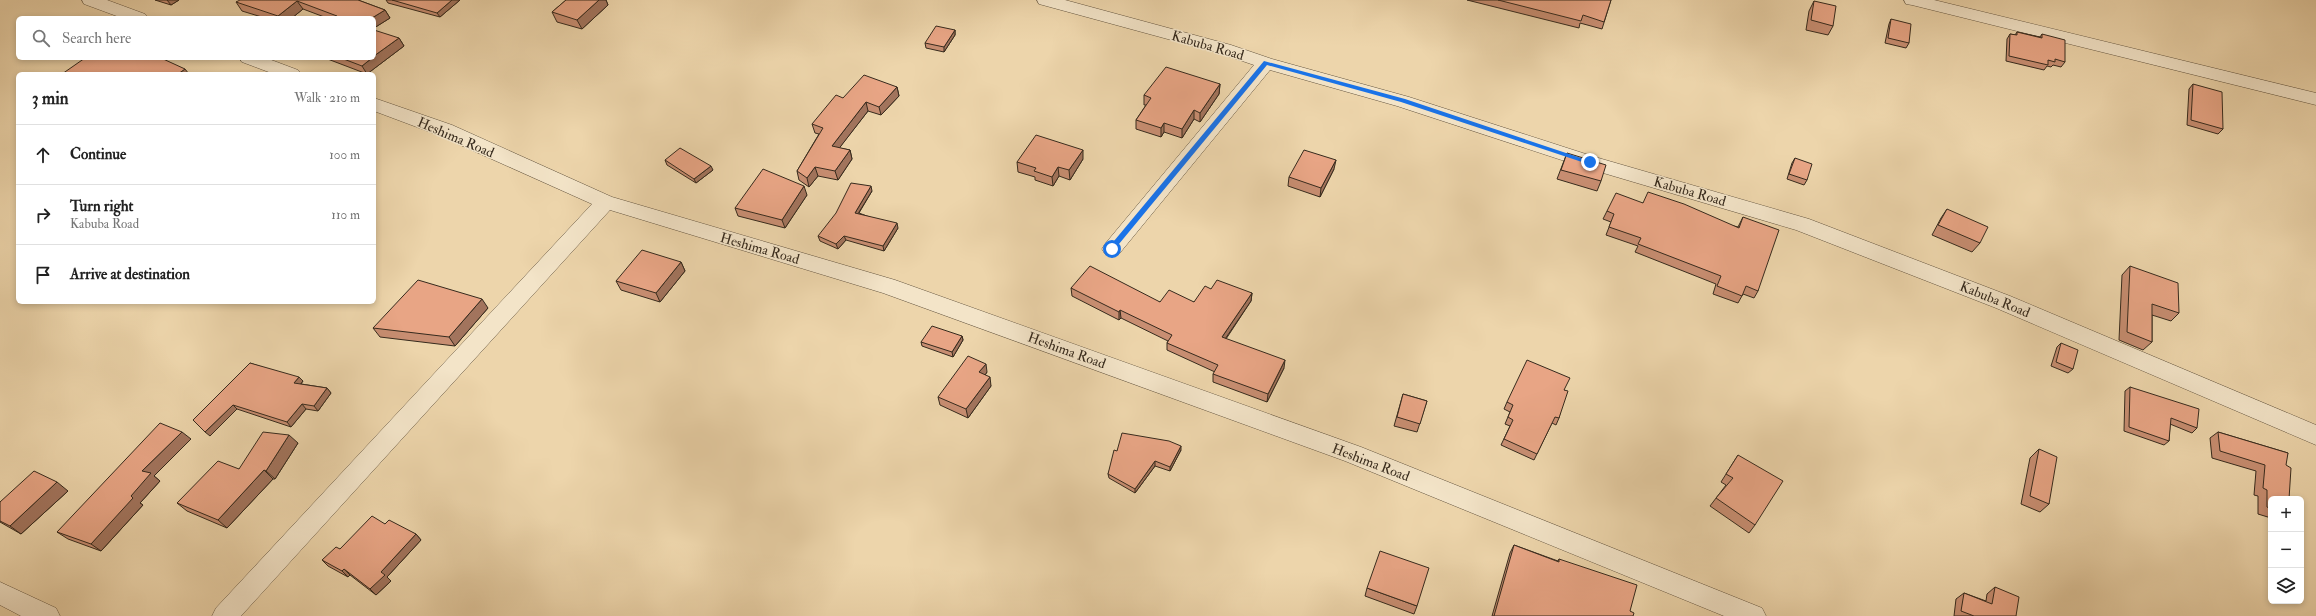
<!DOCTYPE html>
<html lang="en">
<head>
<meta charset="utf-8">
<style>
  :root { --surface:#fff; --page:#f2f2f2; --text:#222; --muted:#767676; --line:#e0e0e0 }
  body { margin:0; font-family:"IM FELL Double Pica",serif; background:var(--page); color:var(--text) }
  .controls { position:absolute; right:12px; bottom:12px; display:grid; overflow:hidden; border-radius:6px; box-shadow:0 2px 6px #0003 }
  .controls button { width:36px; height:36px; display:grid; place-items:center; padding:0; border:0; border-bottom:1px solid var(--line); background:var(--surface); color:var(--text); font:20px sans-serif }
  .stop { position:absolute; width:12px; height:12px; margin:-9px; border:3px solid #1a73e8; border-radius:50%; background:#fff }
  .stop.end { background:#1a73e8; border-color:#fff; box-shadow:0 1px 4px #0008 }
  .list { margin:0; padding:0; list-style:none }
  h2 { display:flex; justify-content:space-between; align-items:center; height:52px; margin:0; padding:0 16px; font-size:17px }
  h2 small { font-size:13px; font-weight:400; color:var(--muted) }
  .list li { display:grid; grid-template-columns:26px 1fr auto; gap:12px; align-items:center; box-sizing:border-box; height:60px; padding:0 16px; border-top:1px solid var(--line) }
  .list b { display:block; font-size:15px; white-space:nowrap }
  .list p { margin:0; font-size:13px; white-space:nowrap; color:var(--muted) }
  .list em { font-size:13px; font-style:normal; color:var(--muted) }
  .icon { flex:none; width:22px; height:22px; fill:none; stroke:currentColor; stroke-width:2; stroke-linecap:round; stroke-linejoin:round }
  .map { position:relative; flex:none; width:2316px; height:616px; overflow:hidden }
  .search { position:absolute; background:var(--surface); box-shadow:0 2px 6px #0003; left:16px; top:16px; width:360px; height:44px; display:flex; align-items:center; gap:10px; box-sizing:border-box; padding:0 14px; border-radius:6px; color:var(--muted); font-size:15px }
  .panel { position:absolute; background:var(--surface); box-shadow:0 2px 6px #0003; left:16px; top:72px; width:360px; height:232px; border-radius:6px }
  .map>svg:first-child { display:block }
</style>
</head>
<body>
<div class="map">
<svg width="2316" height="616" viewBox="0 0 2316 616">
  <rect width="100%" height="100%" fill="#edd5ab"/>
  <filter id="stains"><feTurbulence type="fractalNoise" baseFrequency=".005" numOctaves="4"/><feColorMatrix values="0 0 0 0 .2 0 0 0 0 .09 0 0 0 0 .02 0 0 0 .5 -.17"/></filter>
  <radialGradient id="worn" r=".72"><stop offset=".6" stop-color="#630" stop-opacity="0"/><stop offset="1" stop-color="#630" stop-opacity=".3"/></radialGradient>
  <g fill="none" stroke-linecap="round" stroke-linejoin="round">
    <g stroke="#645540" stroke-width="1">
      <g id="minor">
        <polygon points="82,0 107,0 145,14 148,18 122,18 84,4"/>
        <polygon points="1037,0 1065,0 1231,45 1272,59 1409,97 1595,157 1809,219 2010,296 2316,425 2316,445 1996,308 1796,230 1583,167 1397,106 1270,70 1119,254 1112,257 1105,254 1102,249 1105,244 1254,65 1219,53 1039,4"/>
        <polygon points="1904,0 1934,0 2316,93 2316,105 1912,5 1906,4"/>
        <polygon points="239,58 266,58 298,70 301,74 274,74 242,62"/>
        <polygon points="374,98 452,125 612,197 895,280 1361,447 1762,608 1766,616 1724,616 1345,461 883,293 610,210 241,616 212,616 216,608 592,204 438,135 374,111"/>
        <polygon points="0,582 56,608 60,616 21,616 0,605"/>
      </g>
    </g>
    <use href="#minor" fill="#f3e4c8" fill-rule="evenodd"/>
  </g>
  <g fill="#c88e72" stroke="#362a1d">
    <polygon points="155,0 179,0 171,5"/>
    <polygon points="358,0 385,10 390,18 374,28 374,18 327,18 303,9 292,18 265,18 242,11 236,2"/>
    <polygon points="386,0 460,0 440,17 388,3"/>
    <polygon points="566,0 606,0 608,5 582,29 557,22 552,12"/>
    <polygon points="1467,0 1611,0 1602,29 1580,23 1579,28"/>
    <polygon points="1814,1 1833,26 1828,35 1806,30 1809,11"/>
    <polygon points="1891,19 1909,43 1906,48 1885,43 1889,24"/>
    <polygon points="955,30 955,35 944,52 926,48 925,43"/>
    <polygon points="2017,32 2040,37 2042,34 2065,62 2061,67 2053,65 2051,67 2047,66 2044,70 2006,61 2007,39 2010,34 2015,35"/>
    <polygon points="399,38 404,46 367,74 325,58 374,58"/>
    <polygon points="1220,84 1219,94 1200,122 1194,119 1182,138 1164,132 1161,137 1136,129 1136,120 1146,105 1144,105 1144,95"/>
    <polygon points="2193,84 2223,129 2218,134 2187,125 2189,89"/>
    <polygon points="897,87 899,96 881,115 868,111 839,148 850,150 852,159 838,180 818,176 809,187 799,180 797,171 819,134 815,133 812,124 843,98"/>
    <polygon points="1567,153 1601,181 1597,191 1557,179"/>
    <polygon points="1795,158 1807,180 1804,185 1787,179 1792,163"/>
    <polygon points="1083,159 1070,180 1059,176 1053,186 1035,180 1035,177 1018,172 1017,162"/>
    <polygon points="665,160 713,170 696,183 667,165"/>
    <polygon points="1334,169 1320,197 1288,186 1289,177"/>
    <polygon points="872,191 859,213 898,228 884,251 846,240 838,249 820,241 818,236"/>
    <polygon points="807,195 785,228 738,216 735,208"/>
    <polygon points="1643,203 1738,227 1743,217 1758,291 1754,298 1743,294 1738,303 1713,294 1716,284 1635,252 1638,246 1606,235 1611,222 1603,219 1607,211"/>
    <polygon points="1947,209 1980,243 1972,252 1932,235 1941,218"/>
    <polygon points="681,262 685,271 660,302 621,290 616,281"/>
    <polygon points="2130,266 2179,313 2171,321 2152,315 2152,342 2143,350 2119,340 2122,275"/>
    <polygon points="1071,288 1160,302 1194,302 1211,289 1252,293 1251,301 1226,339 1284,368 1267,402 1213,382 1213,374 1215,372 1167,350 1167,343 1168,341 1121,318 1119,320 1072,296"/>
    <polygon points="488,308 455,346 380,337 373,328"/>
    <polygon points="962,336 963,340 953,357 922,346 921,342"/>
    <polygon points="2061,343 2073,369 2068,373 2051,366 2057,347"/>
    <polygon points="250,363 303,381 301,384 327,388 331,393 318,411 306,409 291,427 237,409 210,436"/>
    <polygon points="987,372 985,375 991,386 968,418 940,405 938,397"/>
    <polygon points="2130,387 2197,428 2192,433 2170,424 2169,441 2164,445 2124,431 2125,391"/>
    <polygon points="1565,390 1559,418 1556,425 1552,423 1534,460 1501,445 1510,426 1505,424 1510,412 1504,409 1507,402"/>
    <polygon points="1403,394 1427,401 1417,432 1394,426"/>
    <polygon points="2218,432 2288,453 2271,499 2271,518 2258,514 2258,496 2254,495 2256,471 2212,458 2210,438"/>
    <polygon points="191,439 154,476 160,481 140,503 143,505 101,551 68,539 57,532"/>
    <polygon points="298,443 275,479 273,479 227,528 187,511 177,503 239,469"/>
    <polygon points="2039,449 2049,504 2040,512 2021,504 2030,458"/>
    <polygon points="1181,450 1170,471 1155,466 1135,493 1109,478 1108,474 1117,451"/>
    <polygon points="1738,455 1755,525 1749,533 1710,506 1726,485 1721,482"/>
    <polygon points="68,491 21,534 0,522 0,502"/>
    <polygon points="385,524 416,534 421,540 387,577 391,581 376,595 350,575 348,577 328,566 322,560 340,549"/>
    <polygon points="1514,545 1558,561 1559,559 1630,611 1633,616 1492,616 1510,553"/>
    <polygon points="1995,587 2016,616 1954,616 1956,599 1964,593 1986,601 1987,594"/>
    <polygon points="1367,588 1417,606 1414,614 1365,596"/>
  </g>
  <g fill="#a2745d" stroke="#362a1d">
    <polygon points="167,0 179,0 171,5"/>
    <polygon points="452,0 460,0 440,17 437,13"/>
    <polygon points="599,0 606,0 608,5 582,29 577,20"/>
    <polygon points="297,1 303,9 292,18 280,18 278,16"/>
    <polygon points="385,10 390,18 374,28 374,18 372,18"/>
    <polygon points="955,30 955,35 944,52 944,47"/>
    <polygon points="399,38 404,46 367,74 362,66 372,58 374,58 374,56"/>
    <polygon points="185,69 189,74 178,74"/>
    <polygon points="1220,84 1219,94 1200,122 1200,113"/>
    <polygon points="897,87 899,96 881,115 879,107"/>
    <polygon points="866,102 868,111 834,155 832,146"/>
    <polygon points="1194,110 1194,119 1182,138 1182,129"/>
    <polygon points="1164,123 1164,132 1161,137 1161,128"/>
    <polygon points="850,150 852,159 838,180 835,171"/>
    <polygon points="1083,150 1083,159 1070,180 1069,170"/>
    <polygon points="1336,160 1334,169 1320,197 1321,188"/>
    <polygon points="711,166 713,170 696,183 694,179"/>
    <polygon points="815,167 818,176 809,187 807,178"/>
    <polygon points="1058,167 1059,176 1053,186 1052,177"/>
    <polygon points="804,186 807,195 785,228 782,220"/>
    <polygon points="871,186 872,191 856,217 855,213"/>
    <polygon points="897,223 898,228 884,251 883,246"/>
    <polygon points="844,236 846,240 838,249 836,244"/>
    <polygon points="681,262 685,271 660,302 656,293"/>
    <polygon points="1252,293 1251,301 1221,345 1222,337"/>
    <polygon points="482,299 488,308 455,346 449,337"/>
    <polygon points="1120,310 1121,318 1119,320 1119,312"/>
    <polygon points="962,336 963,340 953,357 952,352"/>
    <polygon points="1285,360 1284,368 1267,402 1268,394"/>
    <polygon points="986,364 987,372 981,381 979,372"/>
    <polygon points="299,377 303,381 298,387 294,383"/>
    <polygon points="990,377 991,386 968,418 966,409"/>
    <polygon points="327,388 331,393 318,411 314,406"/>
    <polygon points="302,404 306,409 291,427 287,422"/>
    <polygon points="233,405 237,409 210,436 205,432"/>
    <polygon points="182,432 191,439 154,476 160,481 140,503 143,505 101,551 91,544 131,496 142,471"/>
    <polygon points="289,435 298,443 275,479 266,471"/>
    <polygon points="1181,446 1181,450 1170,471 1170,467"/>
    <polygon points="1155,461 1155,466 1135,493 1135,489"/>
    <polygon points="264,470 273,479 227,528 218,520"/>
    <polygon points="57,482 68,491 21,534 10,526"/>
    <polygon points="416,534 421,540 387,577 391,581 376,595 370,589 381,572"/>
    <polygon points="344,569 350,575 348,577 342,571"/>
  </g>
  <g fill="#e8a585" stroke="#362a1d">
    <polygon points="240,0 358,0 385,10 372,18 333,18 337,16 297,1 278,16 236,2"/>
    <polygon points="392,0 452,0 437,13"/>
    <polygon points="566,0 599,0 577,20 552,12"/>
    <polygon points="1498,0 1611,0 1604,22 1583,15 1581,21"/>
    <polygon points="1814,1 1836,6 1833,26 1811,20"/>
    <polygon points="1891,19 1911,24 1909,43 1888,38"/>
    <polygon points="936,26 955,30 944,47 925,43"/>
    <polygon points="374,30 399,38 374,56"/>
    <polygon points="2017,32 2042,38 2042,34 2065,40 2065,62 2055,59 2055,62 2048,60 2048,65 2009,56 2010,34 2017,35"/>
    <polygon points="85,58 161,58 185,69 178,74 62,74"/>
    <polygon points="341,58 372,58 362,66"/>
    <polygon points="1166,67 1220,84 1200,113 1194,110 1182,129 1164,123 1161,128 1136,120 1151,98 1144,95"/>
    <polygon points="864,75 897,87 879,107 866,102 832,146 850,150 835,171 815,167 807,178 797,171 823,128 812,124 836,95 843,98"/>
    <polygon points="2193,84 2222,92 2223,129 2191,120"/>
    <polygon points="1036,135 1083,150 1069,170 1058,167 1052,177 1034,171 1036,168 1017,162"/>
    <polygon points="680,148 711,166 694,179 665,160"/>
    <polygon points="1304,150 1336,160 1321,188 1289,177"/>
    <polygon points="1567,153 1606,165 1601,181 1561,170"/>
    <polygon points="1795,158 1812,164 1807,180 1789,174"/>
    <polygon points="763,169 804,186 782,220 735,208"/>
    <polygon points="851,183 871,186 855,213 897,223 883,246 844,236 836,244 818,236 836,213"/>
    <polygon points="1648,192 1684,204 1739,228 1743,217 1779,230 1758,291 1746,286 1742,296 1717,286 1721,276 1638,244 1641,238 1609,227 1614,214 1607,211 1616,193 1643,203"/>
    <polygon points="1947,209 1988,227 1980,243 1938,225"/>
    <polygon points="642,250 681,262 656,293 616,281"/>
    <polygon points="1090,266 1160,302 1169,290 1194,302 1205,286 1211,289 1217,280 1252,293 1222,337 1285,360 1268,394 1213,374 1218,365 1167,343 1172,335 1120,310 1119,312 1071,288"/>
    <polygon points="2130,266 2178,283 2179,313 2152,304 2152,342 2127,332"/>
    <polygon points="418,280 482,299 449,337 373,328"/>
    <polygon points="932,326 962,336 952,352 921,342"/>
    <polygon points="2061,343 2078,350 2073,369 2056,362"/>
    <polygon points="968,356 986,364 979,372 990,377 966,409 938,397"/>
    <polygon points="1527,360 1570,378 1564,390 1568,391 1559,418 1555,417 1537,454 1504,439 1513,420 1508,417 1513,405 1507,402"/>
    <polygon points="250,363 299,377 294,383 327,388 314,406 302,404 287,422 233,405 205,432 193,420"/>
    <polygon points="2130,387 2199,409 2197,428 2171,418 2169,441 2129,427"/>
    <polygon points="1403,394 1427,401 1420,424 1397,417"/>
    <polygon points="160,423 182,432 142,471 151,473 131,496 133,498 91,544 57,532"/>
    <polygon points="263,432 289,435 266,471 264,470 218,520 177,503 218,461 239,469"/>
    <polygon points="2218,432 2288,453 2286,465 2291,468 2289,499 2271,499 2271,509 2267,507 2267,490 2263,488 2265,465 2220,451"/>
    <polygon points="1122,433 1169,441 1181,446 1170,467 1155,461 1135,489 1108,474 1114,450 1117,451"/>
    <polygon points="2039,449 2057,457 2049,504 2030,496"/>
    <polygon points="1738,455 1783,481 1755,525 1716,498 1733,478 1726,474"/>
    <polygon points="34,471 57,482 10,526 0,521 0,502"/>
    <polygon points="372,516 385,524 389,520 416,534 381,572 385,575 370,589 344,569 342,571 322,560 336,547 340,549"/>
    <polygon points="1514,545 1559,562 1559,559 1637,585 1630,611 1634,613 1633,616 1494,616"/>
    <polygon points="1380,551 1429,568 1417,606 1367,588"/>
    <polygon points="1995,587 2019,597 2016,616 1974,616 1961,611 1964,593 1992,604"/>
  </g>
  <polygon fill="#1a73e8" points="1264,61 1405,99 1593,162 1588,164 1401,102 1267,65 1114,250 1109,250 1109,247"/>
  <g text-anchor="middle" stroke-width="3" stroke-linejoin="round" paint-order="stroke">
    <g font-size="14" fill="#362a1d" stroke="#f3e4c8">
      <text transform="translate(1208 45) rotate(16)" y="5">Kabuba Road</text>
      <text transform="translate(456 137) rotate(23)" y="5">Heshima Road</text>
      <text transform="translate(1690 191) rotate(16)" y="5">Kabuba Road</text>
      <text transform="translate(760 248) rotate(16)" y="5">Heshima Road</text>
      <text transform="translate(1995 299) rotate(22)" y="5">Kabuba Road</text>
      <text transform="translate(1067 350) rotate(20)" y="5">Heshima Road</text>
      <text transform="translate(1371 462) rotate(21)" y="5">Heshima Road</text>
    </g>
  </g>
  <rect width="100%" height="100%" filter="url(#stains)"/>
  <rect width="100%" height="100%" fill="url(#worn)"/>
</svg>
<div class="controls">
<button>+</button>
<button>−</button>
<button><svg class="icon" aria-label="layers" viewBox="0 0 24 24"><path d="M12 4l9 5-9 5-9-5zM3 14l9 5 9-5"/></svg></button>
</div>
<div class="stop" style="left:1112px;top:249px"></div>
<div class="stop end" style="left:1590px;top:162px"></div>
<div class="search"><svg class="icon" aria-label="search" viewBox="0 0 24 24"><circle cx="10" cy="10" r="6"/><path d="M15 15l6 6"/></svg>Search here</div>
<section class="panel">
<h2>3 min<small>Walk · 210 m</small></h2>
<ul class="list">
<li><svg class="icon" aria-label="ahead" viewBox="0 0 24 24"><path d="M12 20V5M6 11l6-6 6 6"/></svg><div><b>Continue</b></div><em>100 m</em></li>
<li><svg class="icon" aria-label="right" viewBox="0 0 24 24"><path d="M7 20v-9h11M14 6l5 5-5 5"/></svg><div><b>Turn right</b><p>Kabuba Road</p></div><em>110 m</em></li>
<li><svg class="icon" aria-label="arrive" viewBox="0 0 24 24"><path d="M6 21V4h12l-3 4 3 4H6"/></svg><div><b>Arrive at destination</b></div></li>
</ul>
</section>
</div>
</body>
</html>
